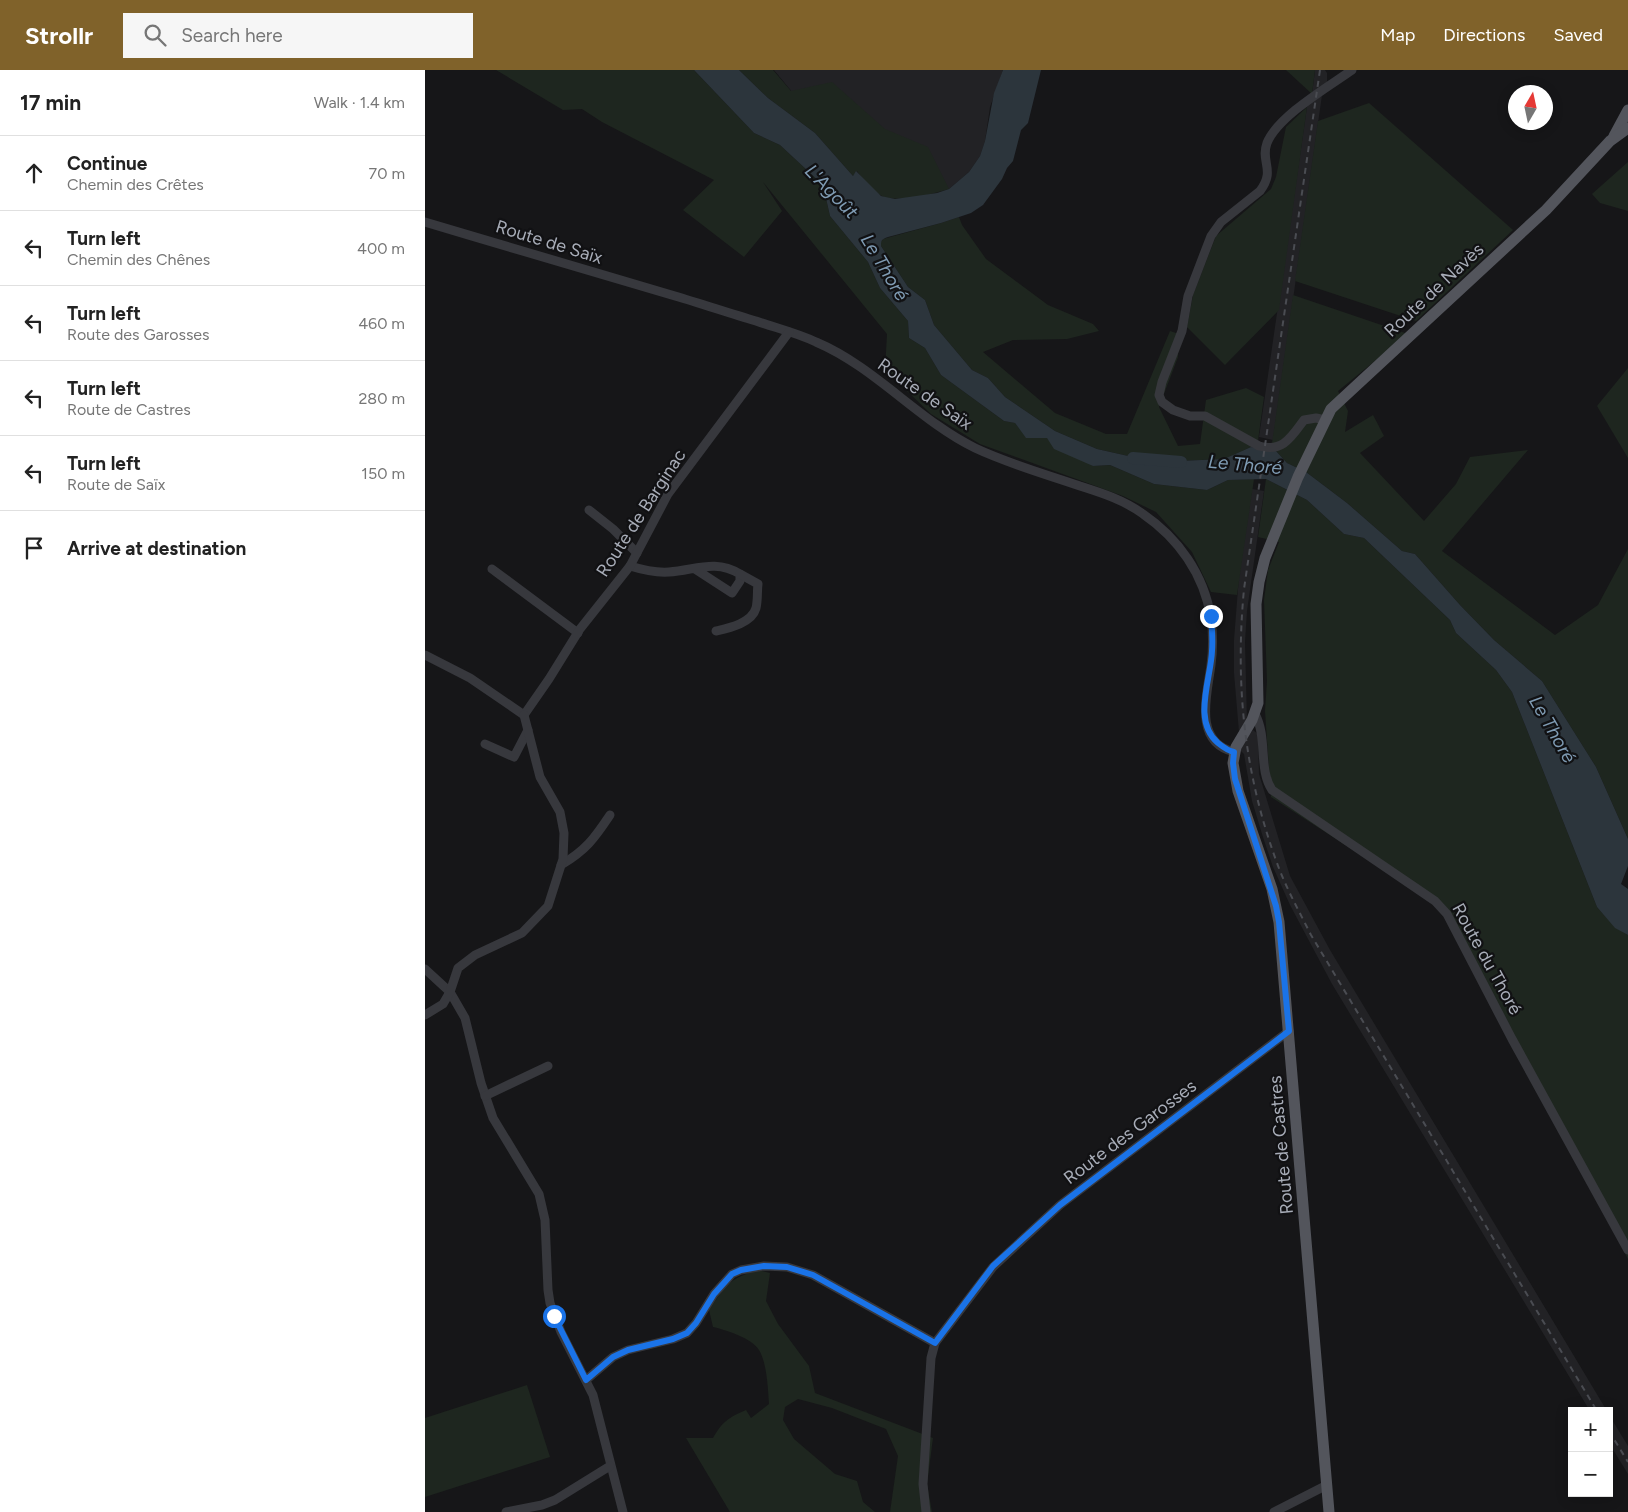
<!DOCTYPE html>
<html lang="en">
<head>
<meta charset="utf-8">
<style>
  :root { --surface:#fff; --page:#f6f6f6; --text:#222; --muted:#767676; --line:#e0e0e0; --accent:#80622a }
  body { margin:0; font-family:Figtree,sans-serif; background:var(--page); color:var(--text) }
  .controls { position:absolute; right:15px; bottom:15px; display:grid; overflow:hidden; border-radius:0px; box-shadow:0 2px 12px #0003 }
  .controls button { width:45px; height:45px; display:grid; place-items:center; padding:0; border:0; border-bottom:1px solid var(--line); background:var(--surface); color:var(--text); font:25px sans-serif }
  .compass { position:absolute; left:1083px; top:15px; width:45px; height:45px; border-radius:50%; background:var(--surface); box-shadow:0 2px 12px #0003; rotate:9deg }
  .stop { position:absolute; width:15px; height:15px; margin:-11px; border:4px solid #1a73e8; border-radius:50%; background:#fff }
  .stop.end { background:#1a73e8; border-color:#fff; box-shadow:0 1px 5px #0008 }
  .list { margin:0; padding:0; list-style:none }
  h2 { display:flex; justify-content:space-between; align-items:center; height:65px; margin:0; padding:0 20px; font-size:21px }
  h2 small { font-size:16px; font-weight:400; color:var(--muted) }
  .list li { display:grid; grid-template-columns:32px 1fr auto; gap:15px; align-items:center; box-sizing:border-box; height:75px; padding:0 20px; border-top:1px solid var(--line) }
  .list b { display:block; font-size:19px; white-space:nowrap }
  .list p { margin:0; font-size:16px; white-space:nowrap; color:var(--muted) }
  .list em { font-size:16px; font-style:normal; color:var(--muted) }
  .icon { flex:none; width:28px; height:28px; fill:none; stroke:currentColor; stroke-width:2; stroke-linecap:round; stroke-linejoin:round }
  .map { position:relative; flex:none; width:1203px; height:1442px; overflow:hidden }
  header { display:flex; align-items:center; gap:30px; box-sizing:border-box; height:70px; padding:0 25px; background:var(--accent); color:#fff }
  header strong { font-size:24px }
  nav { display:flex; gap:28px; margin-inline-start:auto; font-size:18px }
  .search { width:350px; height:45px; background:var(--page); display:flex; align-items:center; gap:12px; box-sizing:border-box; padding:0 18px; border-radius:0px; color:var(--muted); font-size:19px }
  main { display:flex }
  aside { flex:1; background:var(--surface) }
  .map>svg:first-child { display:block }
</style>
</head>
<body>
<header>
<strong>Strollr</strong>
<div class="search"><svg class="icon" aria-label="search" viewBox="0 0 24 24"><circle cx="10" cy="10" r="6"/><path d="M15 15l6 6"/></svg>Search here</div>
<nav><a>Map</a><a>Directions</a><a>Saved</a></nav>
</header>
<main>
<aside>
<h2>17 min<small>Walk · 1.4 km</small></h2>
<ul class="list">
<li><svg class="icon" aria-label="ahead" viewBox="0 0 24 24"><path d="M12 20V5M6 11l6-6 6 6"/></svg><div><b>Continue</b><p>Chemin des Crêtes</p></div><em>70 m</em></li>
<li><svg class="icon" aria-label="left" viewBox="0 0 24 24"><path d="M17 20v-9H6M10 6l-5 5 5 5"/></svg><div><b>Turn left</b><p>Chemin des Chênes</p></div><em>400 m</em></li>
<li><svg class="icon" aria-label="left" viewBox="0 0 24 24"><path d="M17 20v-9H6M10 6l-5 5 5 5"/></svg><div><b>Turn left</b><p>Route des Garosses</p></div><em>460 m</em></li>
<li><svg class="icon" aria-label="left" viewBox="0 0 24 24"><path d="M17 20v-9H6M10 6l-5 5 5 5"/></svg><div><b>Turn left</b><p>Route de Castres</p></div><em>280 m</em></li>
<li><svg class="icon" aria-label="left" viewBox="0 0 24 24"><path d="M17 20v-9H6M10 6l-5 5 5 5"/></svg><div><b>Turn left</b><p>Route de Saïx</p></div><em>150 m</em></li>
<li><svg class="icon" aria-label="arrive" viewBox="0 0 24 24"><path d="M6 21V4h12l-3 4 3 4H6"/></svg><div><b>Arrive at destination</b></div></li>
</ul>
</aside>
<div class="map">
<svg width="1203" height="1442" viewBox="0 0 1203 1442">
  <rect width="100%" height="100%" fill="#161618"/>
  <g fill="#222225">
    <polygon points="349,0 578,0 565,37 560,71 555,86 544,102 524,119 438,108"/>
    <polygon points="890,0 900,0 902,3 902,14 887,24"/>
    <polygon points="897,25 879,152 848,370 834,367 882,37 885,32"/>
    <polygon points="827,419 839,421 822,541 820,572 822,652 814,662 809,603 809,570 814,506"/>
    <polygon points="828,660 833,664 834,704 865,806 905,880 1182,1341 1165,1341 907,914 865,835 848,797 837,764 827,731 819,684 815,680 818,672"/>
    <polygon points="1184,1345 1203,1376 1203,1404 1184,1373"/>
  </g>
  <g fill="#1e261f">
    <polygon points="71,0 269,0 329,63 355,75 398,115 405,146 443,192 455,218 483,251 484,268 500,278 516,305 579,351 590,353 601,367 622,368 668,396 685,395 729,414 782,420 803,410 829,409 812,525 786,522 767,482 731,442 698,426 555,374 506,344 460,300 462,264 338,112 357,141 319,187 258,140 289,110 177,52 157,39 138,40"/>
    <path d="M314,0H348L366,21L407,12L460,59L503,77L524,119C508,124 472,133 457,126C448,122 438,109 432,101L428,106L390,63L343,28Z"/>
    <polygon points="861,0 890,0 887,24"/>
    <polygon points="944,33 1088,160 991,251 870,211 893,51"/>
    <polygon points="882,37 854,240 800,295 762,257 768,225 791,166 846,119 851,107 861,57"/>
    <polygon points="1203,92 1203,141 1175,133 1167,124"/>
    <polygon points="534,147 537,155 561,189 623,235 668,254 674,261 642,269 588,270 558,282 630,343 681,364 702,364 745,261 754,264 753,287 734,337 753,376 775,374 781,330 821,318 839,327 832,378 826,377 800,389 730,392 672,379 630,361 580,327 563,308 547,300 509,255 500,230 483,217 456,176 456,172 458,169 516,153"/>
    <polygon points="868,225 983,264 913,321 923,341 920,362 948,345 959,366 935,383 999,451 1031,414 1045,387 1103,380 1017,481 1130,565 1173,535 1203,479 1203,769 1171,697 1117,611 1069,570 1035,535 990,484 977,481 922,433 881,402 862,393 851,381 846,380"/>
    <polygon points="1203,298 1203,388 1172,336"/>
    <polygon points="841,409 882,430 919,464 939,468 1025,550 1031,563 1071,600 1087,622 1172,837 1190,857 1203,865 1203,1189 1026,851 1013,835 846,727 840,641 842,611 839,530 843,500 854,472 833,467"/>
    <path d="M333,1200L345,1203L341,1231L353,1254L384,1296L390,1323L508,1368L502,1414L507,1442H465L473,1386L461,1359L407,1338L373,1329L360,1337L358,1350L369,1369L410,1404L432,1411L438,1432L450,1442H305L261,1368H288C298,1351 303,1348 321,1340L326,1348L344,1334C343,1319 342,1293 334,1280C327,1268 301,1260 288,1257L284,1240C301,1215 303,1209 333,1200Z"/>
    <polygon points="102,1315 125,1387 0,1427 0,1348"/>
  </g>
  <path fill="#2c353c" d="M269,0H314L343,28L390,63L428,106L431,101L456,126L470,129L512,123L524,119L544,102L555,86L560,71L569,23L578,0H616L603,53L596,60L588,91L582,98L577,109L558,135L546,143L516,153L463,167C457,169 456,170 456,176L483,217L500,230L509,255L547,300L563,308L580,327L630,361L672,379L730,392L799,389L826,377L851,381L862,393L881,402L922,433L977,481L990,484L1035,535L1069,570L1117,611L1171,697L1203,769V796L1196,814L1203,819V865L1190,858L1172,837L1087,622L1071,600L1031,563L1025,550L939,468L919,464L882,430L841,409L803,410L782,420L729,414L685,395L668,396L629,379L622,368H601L590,353L579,351L516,305L500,278L484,268L483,251L455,218L443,192L405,146L398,115L355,75L329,63Z"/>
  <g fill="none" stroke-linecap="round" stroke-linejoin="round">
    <polyline stroke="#2c353c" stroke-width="12" points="708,388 756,392"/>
    <g stroke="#37383d" stroke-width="9">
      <path d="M0,152C83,177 166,201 250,226C277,234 304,243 331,251C351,258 372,263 391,272C450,297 493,350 550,378C584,394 620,404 655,416C677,423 699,430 718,444C753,468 779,504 786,548C788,563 788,580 786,595C782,625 768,672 809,682"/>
      <path d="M901,350L891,348L879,350C867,366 858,383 834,376L780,346H765L748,340L737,332L734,325L737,312L757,261L763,226L786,166L796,152L835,121C851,100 835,92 842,73C853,46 903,17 927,0"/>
      <polyline points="164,440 188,459 212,483"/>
      <path d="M205,496C218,500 230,503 244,502C271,500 290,489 315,504V511L307,523L270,499"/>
      <polyline points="67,499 153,563"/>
      <path d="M291,561C304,558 327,553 331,538C333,530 332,521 333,514L315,504"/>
      <polyline points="0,585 45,608 99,645"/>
      <path d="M830,644C843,668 833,699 847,720L1010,831L1022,844L1087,969L1203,1180"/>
      <polyline points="99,645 124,609 155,559 205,496 243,424 364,262"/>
      <polyline points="60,674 89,687 103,660"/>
      <path d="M136,795C161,780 169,769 185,745"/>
      <polyline points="0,899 25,922 40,948 56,1013 68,1048 114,1124 120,1150 123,1220 125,1233 136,1262 168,1325 198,1442"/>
      <polyline points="0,945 18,934 25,922 33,898 50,885 97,863 123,836 138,789 139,763 135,742 115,707 99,645"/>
      <polyline points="60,1026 123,996"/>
      <polyline points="161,1310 188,1287 203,1280 248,1269 262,1263 271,1253 289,1224 307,1204 316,1200 339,1196 362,1197 388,1205 510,1273"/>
      <polyline points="81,1442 117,1435 130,1430 185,1396"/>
      <polyline points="501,1442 498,1414 506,1288 510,1273 568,1197 635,1135 864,961"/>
      <polyline points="849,1442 902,1415"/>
    </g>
    <g stroke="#53555c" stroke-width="11">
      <polyline points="1189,66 1203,40"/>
      <polyline points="904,1442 854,852 847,819 813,721 808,693 811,677 827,650 833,633 831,534 834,512 840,488 873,407 906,339 1121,140 1185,71 1203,58"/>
    </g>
    <g stroke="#4a4c52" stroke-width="2" stroke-dasharray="6 5" stroke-linecap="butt">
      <path d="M895,0L819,519C810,614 819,703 852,793C861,818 874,841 886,865L1172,1341"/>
      <polyline points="1184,1361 1203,1392"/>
    </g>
  </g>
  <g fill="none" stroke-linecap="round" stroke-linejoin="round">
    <path stroke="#1a73e8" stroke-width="6" d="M129,1246L161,1310L188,1287L203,1280L248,1269L262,1263L271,1253L289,1224L307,1204L316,1200L339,1196L362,1197L388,1205L510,1273L568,1196L635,1135L864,961L854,852L851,836L810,709L808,693L809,682C803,681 798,677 793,673C767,651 786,609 787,581C788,569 787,558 786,546"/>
  </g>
  <g text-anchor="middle" stroke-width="4.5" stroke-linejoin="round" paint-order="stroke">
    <g font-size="18" fill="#a8adb8" stroke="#111113">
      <text transform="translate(124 172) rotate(17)" y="6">Route de Saïx</text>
      <text transform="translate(1009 220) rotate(-43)" y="6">Route de Navès</text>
      <text transform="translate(500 324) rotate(35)" y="6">Route de Saïx</text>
      <text transform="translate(216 443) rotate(-57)" y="6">Route de Barginac</text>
      <text transform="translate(1062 889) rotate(61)" y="6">Route du Thoré</text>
      <text transform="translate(705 1062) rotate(-37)" y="6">Route des Garosses</text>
      <text transform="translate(856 1075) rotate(-95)" y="6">Route de Castres</text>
    </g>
    <g font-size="19" font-style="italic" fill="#7f9bb3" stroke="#111113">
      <text transform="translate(407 121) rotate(46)" y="7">L'Agoût</text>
      <text transform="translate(460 197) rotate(59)" y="7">Le Thoré</text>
      <text transform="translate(820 394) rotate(5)" y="7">Le Thoré</text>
      <text transform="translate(1128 659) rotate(60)" y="7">Le Thoré</text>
    </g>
  </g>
</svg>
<div class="controls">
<button>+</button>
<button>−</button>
</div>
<svg class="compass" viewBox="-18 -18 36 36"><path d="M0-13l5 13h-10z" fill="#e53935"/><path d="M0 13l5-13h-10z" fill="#767676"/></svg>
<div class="stop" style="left:129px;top:1246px"></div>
<div class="stop end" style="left:786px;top:546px"></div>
</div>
</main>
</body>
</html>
